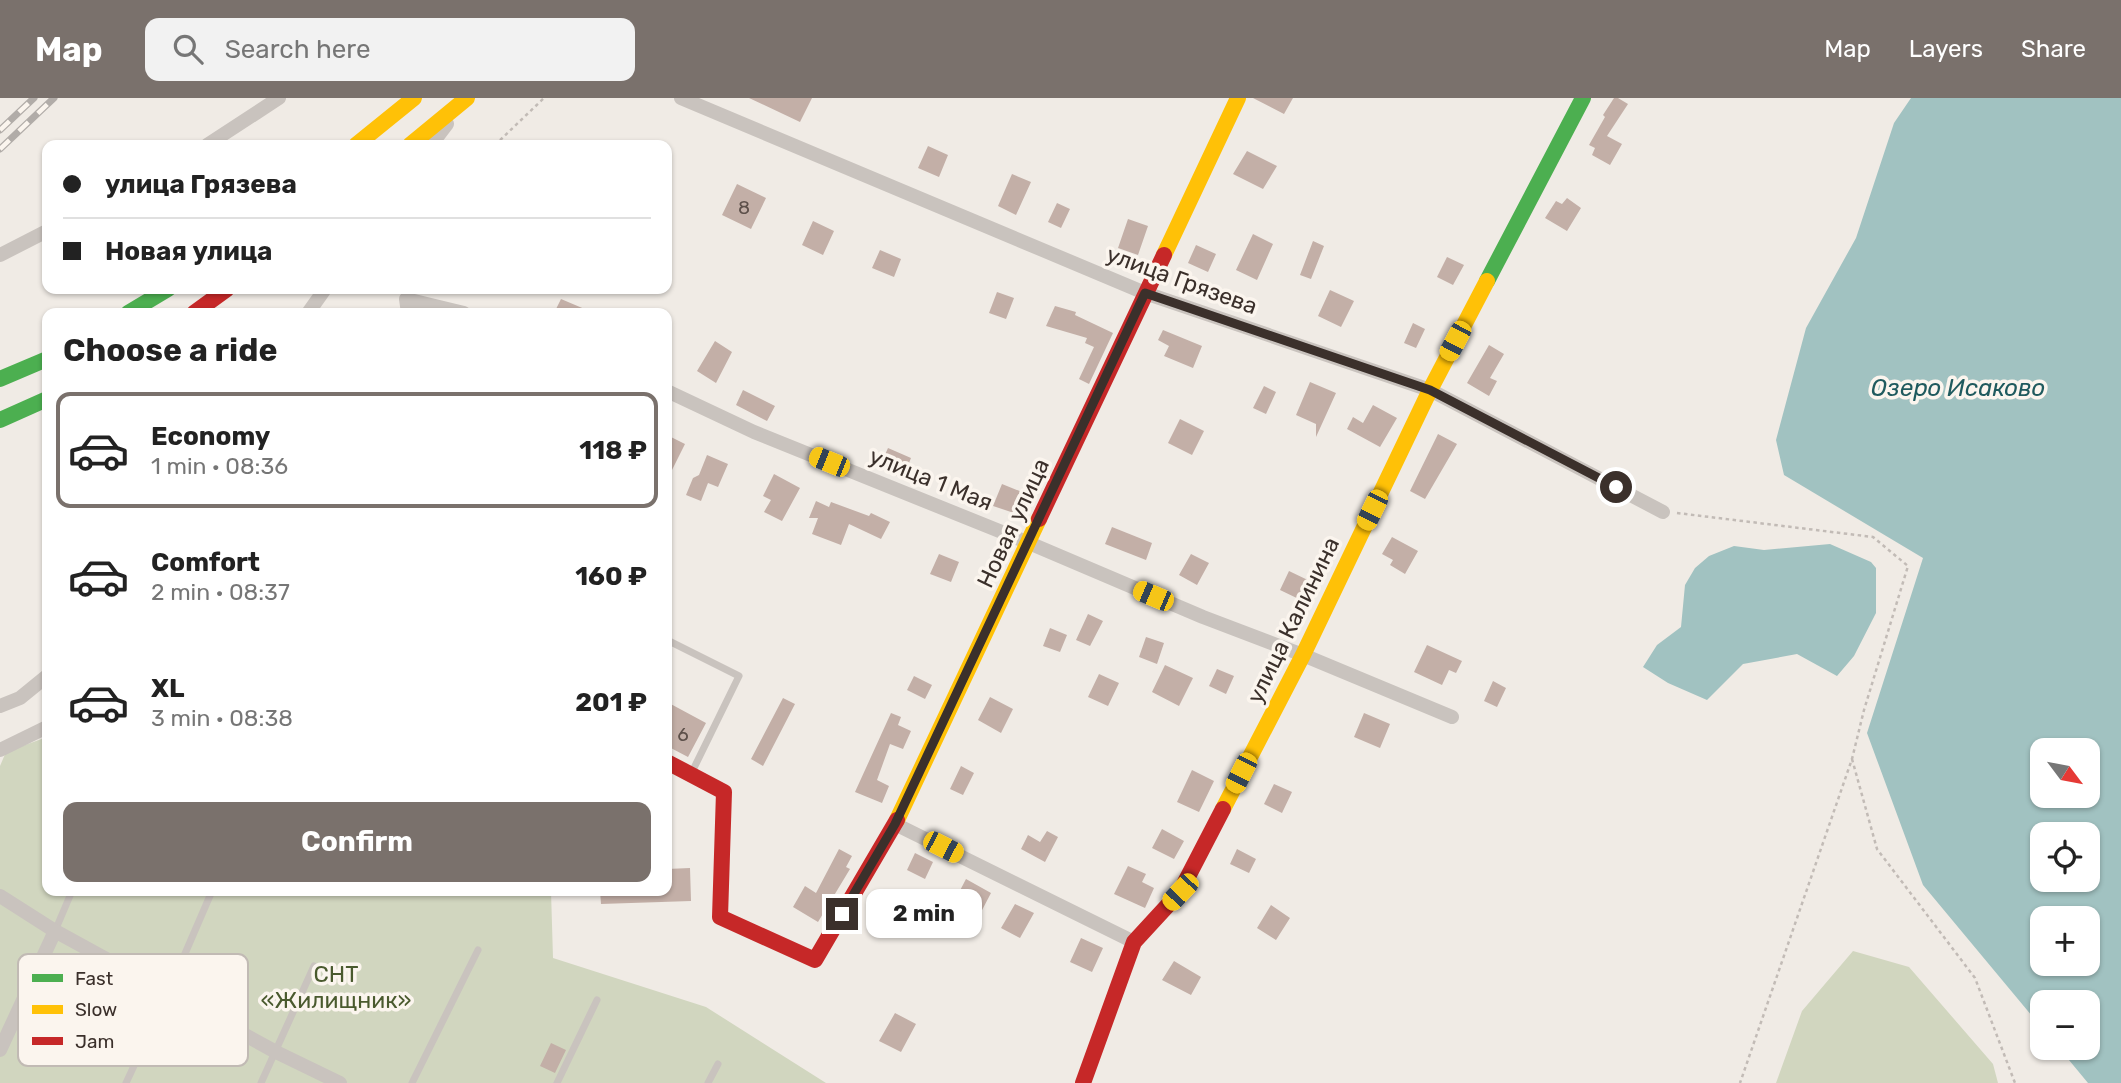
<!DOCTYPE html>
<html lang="en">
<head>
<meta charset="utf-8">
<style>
	:root { --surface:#fff; --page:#f2f2f2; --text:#222; --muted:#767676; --line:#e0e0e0; --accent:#7a716c }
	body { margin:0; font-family:Rubik,sans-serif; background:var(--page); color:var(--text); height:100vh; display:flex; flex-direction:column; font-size:26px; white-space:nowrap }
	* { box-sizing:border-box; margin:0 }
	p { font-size:23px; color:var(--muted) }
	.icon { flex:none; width:38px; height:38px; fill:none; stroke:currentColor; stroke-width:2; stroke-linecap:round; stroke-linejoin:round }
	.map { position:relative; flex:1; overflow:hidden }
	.side { position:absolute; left:42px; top:210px; width:630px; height:588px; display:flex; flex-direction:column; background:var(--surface); border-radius:14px; box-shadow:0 2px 5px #0004 }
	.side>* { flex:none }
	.top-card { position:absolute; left:42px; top:42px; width:630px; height:154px; border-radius:14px; box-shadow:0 2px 5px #0004; display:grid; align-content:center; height:154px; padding:0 21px; background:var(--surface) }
	.needle { width:46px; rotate:122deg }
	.buttons { position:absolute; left:2030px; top:640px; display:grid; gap:14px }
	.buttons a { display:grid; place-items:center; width:70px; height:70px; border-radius:14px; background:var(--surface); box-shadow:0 2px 5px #0004; font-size:35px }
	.end { position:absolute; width:32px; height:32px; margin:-16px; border:9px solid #3b302b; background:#fff; box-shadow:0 0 0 4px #fff }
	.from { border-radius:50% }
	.bubble { position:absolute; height:49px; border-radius:14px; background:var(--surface); box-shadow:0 2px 5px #0004; font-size:23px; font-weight:700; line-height:49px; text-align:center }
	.car { position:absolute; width:21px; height:42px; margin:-21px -10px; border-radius:9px; box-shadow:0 0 5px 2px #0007; background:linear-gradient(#f5c518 24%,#345 0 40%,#f5c518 0 76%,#345 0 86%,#f5c518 0) }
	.top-card b { display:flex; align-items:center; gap:24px; height:66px; font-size:26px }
	.top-card b+b { border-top:2px solid var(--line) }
	.top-card i { width:18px; height:18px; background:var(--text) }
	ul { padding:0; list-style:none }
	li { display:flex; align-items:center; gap:21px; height:116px; margin:0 14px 10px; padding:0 7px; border:4px solid transparent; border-radius:14px }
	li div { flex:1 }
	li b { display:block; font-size:26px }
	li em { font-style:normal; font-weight:700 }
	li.selected { border-color:var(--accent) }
	li>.icon { width:63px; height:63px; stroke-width:1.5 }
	h2 { padding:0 21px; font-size:32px; line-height:84px }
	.cta { display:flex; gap:14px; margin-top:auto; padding:14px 21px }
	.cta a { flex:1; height:80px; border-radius:14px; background:var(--accent); color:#fff; font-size:28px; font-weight:700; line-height:80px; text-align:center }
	header { display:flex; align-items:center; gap:42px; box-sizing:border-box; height:98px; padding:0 35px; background:var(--accent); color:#fff }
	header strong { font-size:33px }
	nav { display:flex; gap:38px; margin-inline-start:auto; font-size:24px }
	.search { width:490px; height:63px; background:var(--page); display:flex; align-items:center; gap:18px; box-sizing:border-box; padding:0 24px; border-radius:14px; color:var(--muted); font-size:26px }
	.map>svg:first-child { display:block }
</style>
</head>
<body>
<header>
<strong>Map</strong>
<div class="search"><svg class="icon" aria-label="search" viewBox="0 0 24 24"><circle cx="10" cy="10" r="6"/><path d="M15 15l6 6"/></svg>Search here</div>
<nav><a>Map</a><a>Layers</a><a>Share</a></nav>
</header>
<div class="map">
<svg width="2121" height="985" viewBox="0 0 2121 985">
	<rect width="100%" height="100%" fill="#f0ebe5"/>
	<path fill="#d1d6bf" d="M 47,639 L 47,793 L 551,793 L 553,860 L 706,909 L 826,985 L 0,985 L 0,668 L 6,654 Z
		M 1853,853 L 1909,869 L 1993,966 L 1998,985 L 1776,985 L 1802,913 Z"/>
	<path fill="#a1c2c1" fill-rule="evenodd" d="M 1911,0 L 2121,0 L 2121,985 L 2088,985 L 2059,950 L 2088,950 L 2088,905 L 2042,905 L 2042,930 L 1923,787 L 1867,635 L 1923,460 L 1784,377 L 1776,342 L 1806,230 L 1856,140 L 1894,25 ZM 2042,653 L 2088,653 L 2088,698 L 2042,698 ZM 2042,737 L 2088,737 L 2088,782 L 2042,782 ZM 2042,821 L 2088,821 L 2088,866 L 2042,866 Z
		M 1830,446 L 1871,464 L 1876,470 L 1876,515 L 1854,558 L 1837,578 L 1797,556 L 1743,566 L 1707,602 L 1668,585 L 1643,569 L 1657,547 L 1681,529 L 1685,487 L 1695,470 L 1709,458 L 1734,448 L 1764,452 Z"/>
	<path fill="#c3afa7" d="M 749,0 L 812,0 L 800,24 Z
		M 1253,0 L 1293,0 L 1284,16 Z
		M 1614,0 L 1618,0 L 1628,6 L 1607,38 L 1622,46 L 1610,67 L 1592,57 L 1595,50 L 1589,47 L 1605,19 L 1603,17 Z
		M 928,48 L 948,57 L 939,79 L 918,70 Z
		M 1247,53 L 1277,68 L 1263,91 L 1233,76 Z
		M 1012,76 L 1031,84 L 1016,117 L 998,108 Z
		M 737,86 L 766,100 L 751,131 L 722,117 Z
		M 1567,100 L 1581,110 L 1567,133 L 1545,120 L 1556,103 L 1562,106 Z
		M 1057,105 L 1070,111 L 1061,130 L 1048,124 Z
		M 1128,121 L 1148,128 L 1138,157 L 1118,150 Z
		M 813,123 L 834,133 L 823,157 L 802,147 Z
		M 1253,136 L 1273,146 L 1257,182 L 1236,172 Z
		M 1313,143 L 1324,148 L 1311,181 L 1300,177 Z
		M 1196,147 L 1216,156 L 1208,174 L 1188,165 Z
		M 880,152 L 901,161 L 894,179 L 872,170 Z
		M 1447,159 L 1464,167 L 1453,187 L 1437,179 Z
		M 1330,192 L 1354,203 L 1341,229 L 1318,218 Z
		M 997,194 L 1014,200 L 1006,221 L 989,215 Z
		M 561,201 L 594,215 L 554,215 Z
		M 1055,208 L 1076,214 L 1075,217 L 1113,235 L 1089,286 L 1079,281 L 1094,249 L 1085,245 L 1087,240 L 1046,228 Z
		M 1413,225 L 1425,231 L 1416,250 L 1404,245 Z
		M 1163,232 L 1202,248 L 1193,270 L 1164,258 L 1169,248 L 1158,242 Z
		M 715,243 L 732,254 L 716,285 L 697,273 Z
		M 1489,247 L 1504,256 L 1490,280 L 1497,283 L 1489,298 L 1467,285 Z
		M 1310,284 L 1336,295 L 1316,339 L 1316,326 L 1296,317 Z
		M 1264,288 L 1276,294 L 1266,316 L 1253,310 Z
		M 743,292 L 775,308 L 767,323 L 736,307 Z
		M 1373,307 L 1397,320 L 1380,349 L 1347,331 L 1353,319 L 1363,325 Z
		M 1180,321 L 1204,333 L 1192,357 L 1168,345 Z
		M 1438,336 L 1457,346 L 1425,401 L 1410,393 Z
		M 671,339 L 685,346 L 667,382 L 667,346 Z
		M 888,350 L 911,360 L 903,380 L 879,370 Z
		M 707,357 L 728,366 L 718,389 L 708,385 L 701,403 L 686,397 L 693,380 L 699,377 Z
		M 774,376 L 800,390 L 782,423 L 764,414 L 771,402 L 763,398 Z
		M 1002,386 L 1022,394 L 1014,415 L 993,408 Z
		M 816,403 L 829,409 L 831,404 L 869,418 L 871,415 L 890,424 L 881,441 L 849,426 L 841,447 L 812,436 L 818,420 L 809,420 Z
		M 1112,429 L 1152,445 L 1146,462 L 1105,446 Z
		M 1392,439 L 1418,453 L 1405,476 L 1390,467 L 1393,462 L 1382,456 Z
		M 939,456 L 959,464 L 951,484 L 930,476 Z
		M 1191,456 L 1209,465 L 1197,487 L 1179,477 Z
		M 1289,473 L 1314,485 L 1305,504 L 1280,492 Z
		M 1088,516 L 1103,523 L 1090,548 L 1076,542 Z
		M 1050,530 L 1067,537 L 1060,554 L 1043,548 Z
		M 1146,539 L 1164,545 L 1157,566 L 1139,559 Z
		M 1427,547 L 1462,563 L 1456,575 L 1449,572 L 1442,587 L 1414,574 Z
		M 1165,567 L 1193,580 L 1179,608 L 1152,594 Z
		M 1217,571 L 1234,578 L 1226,596 L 1209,588 Z
		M 1099,576 L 1119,585 L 1108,608 L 1088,599 Z
		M 914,578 L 932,587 L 925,601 L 907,592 Z
		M 1493,583 L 1506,590 L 1497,609 L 1484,603 Z
		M 990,599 L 1013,611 L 1001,635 L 978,622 Z
		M 783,600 L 795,606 L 763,668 L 751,661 Z
		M 667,604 L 706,625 L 688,659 L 667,648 Z
		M 891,615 L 901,619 L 898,627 L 911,633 L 903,651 L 890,646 L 877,682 L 889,688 L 882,705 L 855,694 Z
		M 1364,615 L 1390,626 L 1380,650 L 1354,639 Z
		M 961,668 L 974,675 L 963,697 L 950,691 Z
		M 1192,672 L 1214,683 L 1199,714 L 1177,704 Z
		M 1274,686 L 1292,694 L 1282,715 L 1264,706 Z
		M 1162,731 L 1184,743 L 1174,761 L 1152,750 Z
		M 1047,733 L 1058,739 L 1045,764 L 1021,751 L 1028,737 L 1040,744 Z
		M 839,751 L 852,758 L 846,769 L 850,771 L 818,824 L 793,809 L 805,788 L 816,795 Z
		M 1237,751 L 1256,761 L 1249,775 L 1230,766 Z
		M 915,755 L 933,764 L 925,781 L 907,772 Z
		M 1128,768 L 1146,776 L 1142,784 L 1154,790 L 1145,810 L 1114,796 Z
		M 690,770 L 691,803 L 601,806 L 600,793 L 667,793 L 667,771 Z
		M 966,781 L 991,795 L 980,816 L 955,802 Z
		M 1015,806 L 1034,815 L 1020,840 L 1001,830 Z
		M 1271,807 L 1290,820 L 1276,842 L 1257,830 Z
		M 1081,840 L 1103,850 L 1092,874 L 1070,864 Z
		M 1174,863 L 1201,879 L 1191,897 L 1162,882 Z
		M 895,915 L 916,926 L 901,954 L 879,943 Z
		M 551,945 L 566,952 L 555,975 L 540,968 Z"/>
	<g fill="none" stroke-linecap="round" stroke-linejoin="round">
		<path stroke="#c2bbb6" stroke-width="2.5" stroke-dasharray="3.5 3.5" stroke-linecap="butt" d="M 495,47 L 544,0
			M 1677,415 L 1873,439 L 1908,468 L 1864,612 L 1852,661 L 1740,985
			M 1852,661 L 1877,751 L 1975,880 L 2015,985"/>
		<path stroke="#c9c3be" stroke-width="7" d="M 667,542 L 739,578 L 691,676
			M 55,833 L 72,793
			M 126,985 L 168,895 L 212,793
			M 261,985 L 314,868
			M 412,985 L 478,852
			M 557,985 L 597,902
			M 708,985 L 718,966"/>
		<path stroke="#c9c3be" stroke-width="14" d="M 681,0 L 1145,195 L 1430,292 L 1663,414
			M 207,47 L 279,0
			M 431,47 L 447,26
			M 0,157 L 47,133
			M 308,215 L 325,191
			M 408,215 L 406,201 L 464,215
			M 667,293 L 754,334 L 1029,445 L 1203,519 L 1303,557 L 1452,619
			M 0,608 L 20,600 L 47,578
			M 0,652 L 47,629
			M 895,726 L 1134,844
			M 0,798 L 55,833 L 276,954 L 340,985
			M 0,952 L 55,833"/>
		<path stroke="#4caf50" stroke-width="16" d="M 1487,183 L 1583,0
			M 128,215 L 168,191
			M 0,281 L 47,261
			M 0,322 L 47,301"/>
		<path stroke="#ffc107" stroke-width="16" d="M 356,47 L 414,0
			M 410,47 L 467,0
			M 1164,157 L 1238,0
			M 1223,711 L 1303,557 L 1430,292 L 1487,183
			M 897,722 L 1039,421"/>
		<path stroke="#c62828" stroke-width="16" d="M 194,215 L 227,191
			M 1039,421 L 1164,157
			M 667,664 L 724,694 L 720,819 L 815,862 L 897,722
			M 1083,985 L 1134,844 L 1180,794 L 1223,711"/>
		<g stroke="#b1aca8" stroke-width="7">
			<path id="rail" d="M 0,32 L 34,0
				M 0,51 L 54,0"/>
		</g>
		<use href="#rail" stroke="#fbf5ee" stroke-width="4.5" stroke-dasharray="13" stroke-linecap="butt"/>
	</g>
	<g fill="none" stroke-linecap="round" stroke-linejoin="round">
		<path stroke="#3b302b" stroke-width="9" d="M 842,816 L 895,726 L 1145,195 L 1430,292 L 1616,389"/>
	</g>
	<g text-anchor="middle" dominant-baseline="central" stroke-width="7" stroke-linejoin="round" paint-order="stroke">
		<g font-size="19" fill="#5d504a">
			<text x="744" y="109">8</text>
			<text x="683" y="636">6</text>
		</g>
		<g font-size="23" fill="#3b302b" stroke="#fbf5ee">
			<text transform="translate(1182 182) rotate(20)">улица Грязева</text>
			<text transform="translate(931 381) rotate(22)">улица 1 Мая</text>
			<text transform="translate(1013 425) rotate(-65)">Новая улица</text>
			<text transform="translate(1293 522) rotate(-64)">улица Калинина</text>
		</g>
		<g font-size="23" fill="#4a5a2e" stroke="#fbf5ee">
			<text x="336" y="876">СНТ<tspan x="336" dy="26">«Жилищник»</tspan></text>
		</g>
		<g font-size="24" font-style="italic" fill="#1f5a5e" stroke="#fbf5ee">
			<text x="1958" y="290">Озеро Исаково</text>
		</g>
	</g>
	<rect x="18" y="856" width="230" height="112" rx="10" fill="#fbf5ee" stroke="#c1bab4" stroke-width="2"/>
	<rect x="32" y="876" width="31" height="8" fill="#4caf50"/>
	<rect x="32" y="907" width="31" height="9" fill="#ffc107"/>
	<rect x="32" y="939" width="31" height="8" fill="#c62828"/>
	<g font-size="19" fill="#3b302b">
		<text x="75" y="887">Fast</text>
		<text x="75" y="918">Slow</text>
		<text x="75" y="950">Jam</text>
	</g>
</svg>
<div class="buttons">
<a><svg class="needle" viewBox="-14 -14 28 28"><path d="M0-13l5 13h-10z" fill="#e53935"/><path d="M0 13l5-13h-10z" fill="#767676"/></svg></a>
<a><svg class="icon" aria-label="locate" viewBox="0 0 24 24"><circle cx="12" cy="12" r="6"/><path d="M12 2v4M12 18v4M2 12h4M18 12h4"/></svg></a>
<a>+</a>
<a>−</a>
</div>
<i class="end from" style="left:1616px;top:389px"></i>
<i class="end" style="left:842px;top:816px"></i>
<div class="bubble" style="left:866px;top:791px;width:116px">2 min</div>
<i class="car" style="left:1455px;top:243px;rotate:208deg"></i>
<i class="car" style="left:829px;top:364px;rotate:292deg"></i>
<i class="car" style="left:1372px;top:412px;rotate:206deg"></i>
<i class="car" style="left:1153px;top:498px;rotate:293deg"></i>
<i class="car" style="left:1241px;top:675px;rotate:207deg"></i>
<i class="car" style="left:943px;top:749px;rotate:117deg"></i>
<i class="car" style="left:1180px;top:794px;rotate:223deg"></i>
<div class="top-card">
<b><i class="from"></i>улица Грязева</b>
<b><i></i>Новая улица</b>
</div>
<section class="side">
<h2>Choose a ride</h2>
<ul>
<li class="selected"><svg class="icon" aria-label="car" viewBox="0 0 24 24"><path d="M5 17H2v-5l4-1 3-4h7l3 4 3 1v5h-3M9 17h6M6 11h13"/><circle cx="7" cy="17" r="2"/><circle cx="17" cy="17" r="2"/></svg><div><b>Economy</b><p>1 min · 08:36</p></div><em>118 ₽</em></li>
<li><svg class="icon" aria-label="car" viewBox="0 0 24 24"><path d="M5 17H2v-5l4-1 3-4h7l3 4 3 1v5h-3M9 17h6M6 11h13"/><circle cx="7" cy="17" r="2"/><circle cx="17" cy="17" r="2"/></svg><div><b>Comfort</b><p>2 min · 08:37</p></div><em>160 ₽</em></li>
<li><svg class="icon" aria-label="car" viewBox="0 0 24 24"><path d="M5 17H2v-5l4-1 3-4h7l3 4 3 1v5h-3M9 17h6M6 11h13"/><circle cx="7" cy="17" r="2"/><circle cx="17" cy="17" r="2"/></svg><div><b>XL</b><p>3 min · 08:38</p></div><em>201 ₽</em></li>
</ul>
<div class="cta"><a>Confirm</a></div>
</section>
</div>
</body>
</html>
